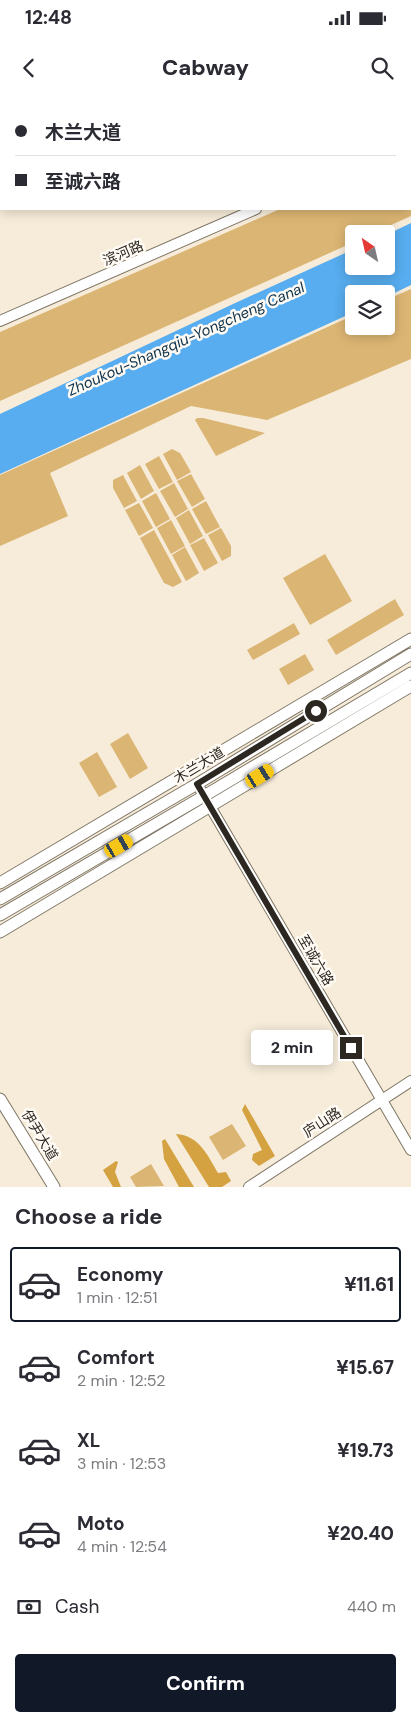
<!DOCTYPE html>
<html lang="en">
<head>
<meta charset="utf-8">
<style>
	:root { --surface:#fff; --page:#f7f7f7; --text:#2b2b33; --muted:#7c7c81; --line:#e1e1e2; --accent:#111827 }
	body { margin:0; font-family:"DM Sans","Noto Sans SC",sans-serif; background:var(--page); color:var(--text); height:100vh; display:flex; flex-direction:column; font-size:19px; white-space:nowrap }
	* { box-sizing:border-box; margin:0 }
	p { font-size:16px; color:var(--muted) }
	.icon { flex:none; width:28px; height:28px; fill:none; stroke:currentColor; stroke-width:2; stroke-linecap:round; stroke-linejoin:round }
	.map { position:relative; height:1087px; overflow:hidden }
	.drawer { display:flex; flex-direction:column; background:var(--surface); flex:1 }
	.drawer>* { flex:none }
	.banner { position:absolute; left:0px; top:0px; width:411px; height:110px; box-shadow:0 2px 12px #0003; display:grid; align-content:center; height:110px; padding:0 15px; background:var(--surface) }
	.needle { width:32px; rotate:326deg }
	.tools { position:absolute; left:345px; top:125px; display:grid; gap:10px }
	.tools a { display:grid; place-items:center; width:50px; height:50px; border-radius:5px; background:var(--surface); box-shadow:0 2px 12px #0003; font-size:25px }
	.end { position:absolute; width:22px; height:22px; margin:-11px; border:6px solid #2c2821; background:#fff; box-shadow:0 0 0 2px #fff }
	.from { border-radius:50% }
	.bubble { position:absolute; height:35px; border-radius:5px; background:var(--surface); box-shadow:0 2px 12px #0003; font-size:16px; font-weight:800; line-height:35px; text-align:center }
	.car { position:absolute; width:15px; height:30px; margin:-15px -8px; border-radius:6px; box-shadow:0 0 4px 1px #0007; background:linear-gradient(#f5c518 24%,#345 0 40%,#f5c518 0 76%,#345 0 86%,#f5c518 0) }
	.banner b { display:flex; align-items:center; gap:18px; height:48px; font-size:19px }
	.banner b+b { border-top:1px solid var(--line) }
	.banner i { width:12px; height:12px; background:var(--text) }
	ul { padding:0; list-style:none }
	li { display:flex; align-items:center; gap:15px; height:75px; margin:0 10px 8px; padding:0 5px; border:2px solid transparent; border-radius:5px }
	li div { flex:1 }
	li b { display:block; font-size:19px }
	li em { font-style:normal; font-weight:800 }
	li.current { border-color:var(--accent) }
	li>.icon { width:45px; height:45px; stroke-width:1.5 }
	h2 { padding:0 15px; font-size:22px; line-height:60px }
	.pay { display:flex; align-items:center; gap:12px; height:55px; padding:0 15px; font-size:19px }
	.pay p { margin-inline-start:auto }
	.primary-button { display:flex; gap:10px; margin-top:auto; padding:10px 15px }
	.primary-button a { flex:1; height:58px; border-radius:5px; background:var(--accent); color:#fff; font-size:20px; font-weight:800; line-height:58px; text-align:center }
	.status { display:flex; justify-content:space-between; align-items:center; height:35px; padding:0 25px; background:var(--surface); direction:ltr }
	.status svg { height:14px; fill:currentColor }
	header { display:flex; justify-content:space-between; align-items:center; height:65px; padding:0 15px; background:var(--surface); font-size:22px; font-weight:800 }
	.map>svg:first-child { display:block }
</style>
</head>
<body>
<div class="status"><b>12:48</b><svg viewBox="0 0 49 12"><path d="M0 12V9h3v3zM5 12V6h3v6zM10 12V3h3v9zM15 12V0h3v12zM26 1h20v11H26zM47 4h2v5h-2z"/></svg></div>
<header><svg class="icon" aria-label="back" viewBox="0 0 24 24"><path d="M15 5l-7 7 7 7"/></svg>Cabway<svg class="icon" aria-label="search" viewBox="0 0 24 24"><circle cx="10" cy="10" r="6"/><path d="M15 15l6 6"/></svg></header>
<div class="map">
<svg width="411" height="1087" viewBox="0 0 411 1087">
	<rect width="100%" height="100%" fill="#f7ecda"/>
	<path fill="#dbb573" d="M 411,51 L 411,116 L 371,134 L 354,134 L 354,142 L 0,301 L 0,232 L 280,109 L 410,109 Z
		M 411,189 L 411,259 L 267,320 L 191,306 L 50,373 L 68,416 L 0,446 L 0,375 L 354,215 L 354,226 L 386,226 L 386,200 Z
		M 197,318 L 203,318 L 265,333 L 216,356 L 195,320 Z
		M 172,349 L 180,353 L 191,372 L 177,380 L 163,354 Z
		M 159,356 L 173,382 L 159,389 L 145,364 Z
		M 140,365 L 154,391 L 141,399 L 127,373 Z
		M 191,374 L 205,399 L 192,407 L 177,381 Z
		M 123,375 L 137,401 L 124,408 L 113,388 L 113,380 Z
		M 174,383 L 188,409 L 175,417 L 160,391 Z
		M 156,393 L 170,419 L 156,427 L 142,401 Z
		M 206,401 L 220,427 L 206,434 L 192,409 Z
		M 139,403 L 153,428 L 139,436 L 125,410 Z
		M 189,410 L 203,436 L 190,444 L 176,418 Z
		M 171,420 L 185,446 L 171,454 L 157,428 Z
		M 221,428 L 231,446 L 231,456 L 222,461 L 208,435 Z
		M 154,430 L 182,482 L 173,487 L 164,483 L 140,438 Z
		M 204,438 L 218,463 L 204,471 L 190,445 Z
		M 185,447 L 199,473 L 186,481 L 172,455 Z
		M 325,454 L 352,501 L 310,525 L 283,478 Z
		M 395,499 L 404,515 L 336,555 L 327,540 Z
		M 294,523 L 300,534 L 253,560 L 247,550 Z
		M 305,554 L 314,570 L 288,585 L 279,569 Z
		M 128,633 L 148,668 L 130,679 L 110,644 Z
		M 97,652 L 117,687 L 99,697 L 79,663 Z
		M 232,1024 L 246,1046 L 223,1060 L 209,1037 Z
		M 151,1064 L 164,1086 L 136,1087 L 130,1077 Z"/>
	<path fill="#d5a241" d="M 245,1004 L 275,1056 L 259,1066 L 252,1060 L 253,1054 L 262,1050 L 242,1010 Z
		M 176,1034 C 199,1035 208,1056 218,1073 L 226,1072 L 231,1081 L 222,1087 L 209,1087 Z
		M 165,1039 L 194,1087 L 179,1087 L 164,1059 L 162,1041 Z
		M 116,1061 L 118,1062 L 115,1072 L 121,1087 L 113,1087 L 103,1070 Z"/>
	<path fill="#57adef" d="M 411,123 L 411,185 L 386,197 L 386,194 L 354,194 L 354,212 L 0,374 L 0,314 L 233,204 L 354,149 L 354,166 L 386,166 L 386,135 Z"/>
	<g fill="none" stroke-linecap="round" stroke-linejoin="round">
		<g stroke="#7f7665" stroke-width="12">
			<path id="secondary" d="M 410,40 L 411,40
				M 0,221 L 256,109
				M 197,684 L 411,1050
				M 249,1087 L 411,981"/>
		</g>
		<g stroke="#7f7665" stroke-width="13">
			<path id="primary" d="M 0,783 L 411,539
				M 0,799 L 197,684 L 411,554
				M 0,815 L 204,696 L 411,573
				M 0,832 L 411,586
				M 0,999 L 54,1087"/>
		</g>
		<use href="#secondary" stroke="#fff" stroke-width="10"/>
		<use href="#primary" stroke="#fff" stroke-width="11"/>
	</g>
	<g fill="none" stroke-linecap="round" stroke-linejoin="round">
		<path stroke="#2c2821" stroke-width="6" d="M 316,611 L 197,684 L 351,948"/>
	</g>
	<g text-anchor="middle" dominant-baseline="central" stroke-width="5" stroke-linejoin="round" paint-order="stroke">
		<g font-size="14" fill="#2c2821" stroke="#fffaf3">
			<text transform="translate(123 153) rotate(-23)">滨河路</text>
			<text transform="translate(199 665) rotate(-31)">木兰大道</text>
			<text transform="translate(316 860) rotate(60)">至诚六路</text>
			<text transform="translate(322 1022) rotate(-33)">庐山路</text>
			<text transform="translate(40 1035) rotate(59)">伊尹大道</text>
		</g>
		<g font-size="15" font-style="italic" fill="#0d324c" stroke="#fffaf3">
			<text transform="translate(186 239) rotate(-24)">Zhoukou-Shangqiu-Yongcheng Canal</text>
		</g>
	</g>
</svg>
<div class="tools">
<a><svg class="needle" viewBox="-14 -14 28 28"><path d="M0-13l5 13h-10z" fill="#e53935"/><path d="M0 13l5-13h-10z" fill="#7c7c81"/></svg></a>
<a><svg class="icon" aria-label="layers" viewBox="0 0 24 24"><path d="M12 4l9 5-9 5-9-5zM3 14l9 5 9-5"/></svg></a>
</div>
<i class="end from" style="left:316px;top:611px"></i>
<i class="end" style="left:351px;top:948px"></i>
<div class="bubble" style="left:251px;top:930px;width:82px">2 min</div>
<i class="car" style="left:260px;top:676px;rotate:59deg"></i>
<i class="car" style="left:119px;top:746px;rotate:60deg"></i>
<div class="banner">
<b><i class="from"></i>木兰大道</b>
<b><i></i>至诚六路</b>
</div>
</div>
<section class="drawer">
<h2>Choose a ride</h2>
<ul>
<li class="current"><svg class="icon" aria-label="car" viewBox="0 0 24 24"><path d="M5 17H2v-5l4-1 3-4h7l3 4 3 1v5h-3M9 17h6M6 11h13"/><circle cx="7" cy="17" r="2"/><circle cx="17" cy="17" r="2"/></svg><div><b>Economy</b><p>1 min · 12:51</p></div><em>¥11.61</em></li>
<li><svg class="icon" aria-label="car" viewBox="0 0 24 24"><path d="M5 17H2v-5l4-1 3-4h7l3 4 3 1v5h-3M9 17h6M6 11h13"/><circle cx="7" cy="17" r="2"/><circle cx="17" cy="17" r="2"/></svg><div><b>Comfort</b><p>2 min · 12:52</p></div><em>¥15.67</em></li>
<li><svg class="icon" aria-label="car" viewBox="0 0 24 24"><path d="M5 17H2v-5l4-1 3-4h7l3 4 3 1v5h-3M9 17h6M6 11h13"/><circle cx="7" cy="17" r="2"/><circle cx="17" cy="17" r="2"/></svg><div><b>XL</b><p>3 min · 12:53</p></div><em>¥19.73</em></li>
<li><svg class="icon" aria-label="car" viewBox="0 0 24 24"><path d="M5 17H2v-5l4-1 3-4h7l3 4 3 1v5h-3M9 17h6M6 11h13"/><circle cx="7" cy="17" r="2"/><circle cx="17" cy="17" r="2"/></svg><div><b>Moto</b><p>4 min · 12:54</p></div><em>¥20.40</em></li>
</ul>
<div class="pay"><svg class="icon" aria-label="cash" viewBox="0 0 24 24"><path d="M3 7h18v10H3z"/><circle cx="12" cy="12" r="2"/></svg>Cash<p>440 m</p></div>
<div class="primary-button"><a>Confirm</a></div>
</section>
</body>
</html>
